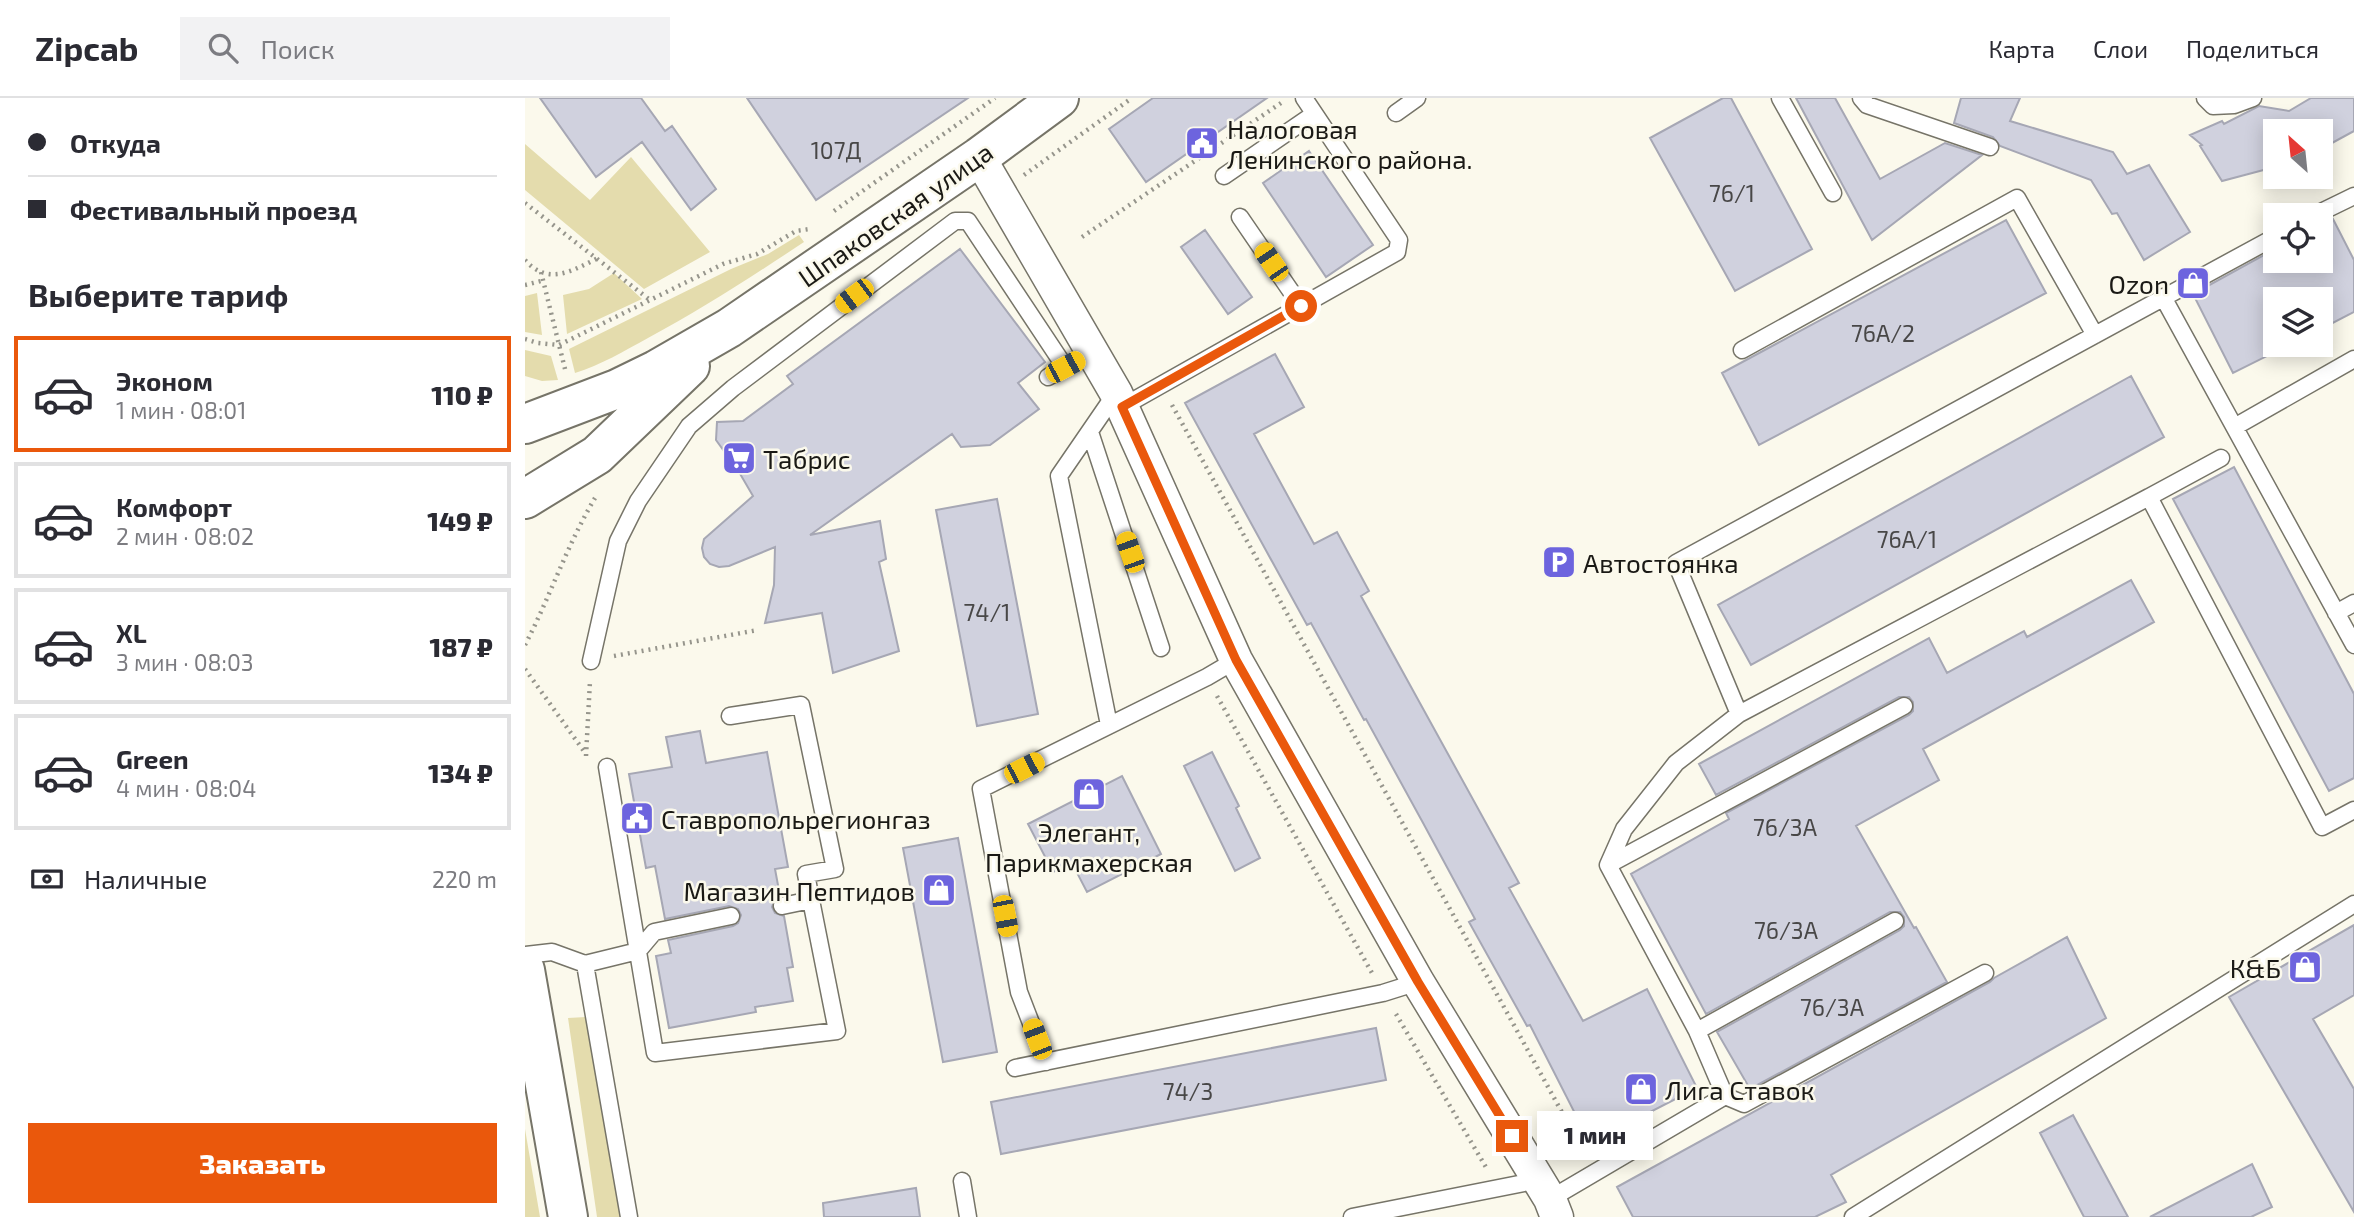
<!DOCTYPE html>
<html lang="ru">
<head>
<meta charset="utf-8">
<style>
	:root { --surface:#fff; --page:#f2f2f3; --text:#2b2b33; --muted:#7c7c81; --line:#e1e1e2; --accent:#ea580c }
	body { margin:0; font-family:"Exo 2",sans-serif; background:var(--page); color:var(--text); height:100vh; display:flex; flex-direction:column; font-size:26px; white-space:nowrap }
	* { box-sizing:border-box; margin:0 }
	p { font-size:23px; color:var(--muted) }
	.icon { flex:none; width:38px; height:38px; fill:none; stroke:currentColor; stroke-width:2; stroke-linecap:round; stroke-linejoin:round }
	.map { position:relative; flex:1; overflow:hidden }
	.details { display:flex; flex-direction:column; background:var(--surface); width:525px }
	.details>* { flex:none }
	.hud { display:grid; align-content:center; height:154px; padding:0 28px; background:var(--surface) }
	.needle { width:46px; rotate:333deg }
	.fabs { position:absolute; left:1738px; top:21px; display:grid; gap:14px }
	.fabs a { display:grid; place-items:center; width:70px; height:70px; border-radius:0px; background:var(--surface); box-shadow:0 4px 18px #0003; font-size:35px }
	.end { position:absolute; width:32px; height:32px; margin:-16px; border:9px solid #ea580c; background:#fff; box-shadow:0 0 0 4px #fff }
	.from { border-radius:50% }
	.bubble { position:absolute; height:49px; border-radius:0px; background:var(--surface); box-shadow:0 4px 18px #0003; font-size:23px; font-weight:800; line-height:49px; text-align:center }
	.car { position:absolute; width:21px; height:42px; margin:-21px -10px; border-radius:9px; box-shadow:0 0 5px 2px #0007; background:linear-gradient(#f5c518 24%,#345 0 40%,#f5c518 0 76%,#345 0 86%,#f5c518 0) }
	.hud b { display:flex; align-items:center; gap:24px; height:66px; font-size:26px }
	.hud b+b { border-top:2px solid var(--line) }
	.hud i { width:18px; height:18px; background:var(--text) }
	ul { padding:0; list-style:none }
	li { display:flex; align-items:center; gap:21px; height:116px; margin:0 14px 10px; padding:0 14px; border:4px solid var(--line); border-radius:0px }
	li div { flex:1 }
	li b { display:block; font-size:26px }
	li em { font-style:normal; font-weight:800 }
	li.on { border-color:var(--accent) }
	li>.icon { width:63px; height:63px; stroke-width:1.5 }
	h2 { padding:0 28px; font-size:32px; line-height:84px }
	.pay { display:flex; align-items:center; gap:18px; height:77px; padding:0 28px; font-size:26px }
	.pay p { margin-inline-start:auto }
	.primary-button { display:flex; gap:14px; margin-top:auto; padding:14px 28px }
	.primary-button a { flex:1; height:80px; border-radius:0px; background:var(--accent); color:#fff; font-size:28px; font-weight:800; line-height:80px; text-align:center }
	header { display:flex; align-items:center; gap:42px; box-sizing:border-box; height:98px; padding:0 35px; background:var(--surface); border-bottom:2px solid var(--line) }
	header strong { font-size:33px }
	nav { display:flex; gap:38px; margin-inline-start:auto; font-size:24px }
	.search { width:490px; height:63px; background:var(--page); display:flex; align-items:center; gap:18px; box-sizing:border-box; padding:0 24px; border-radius:0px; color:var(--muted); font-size:26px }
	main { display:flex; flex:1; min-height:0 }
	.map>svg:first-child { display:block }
</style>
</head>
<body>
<header>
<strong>Zipcab</strong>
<div class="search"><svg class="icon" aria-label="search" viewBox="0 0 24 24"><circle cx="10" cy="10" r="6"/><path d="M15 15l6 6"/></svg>Поиск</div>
<nav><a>Карта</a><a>Слои</a><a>Поделиться</a></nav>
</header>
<main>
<section class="details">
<div class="hud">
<b><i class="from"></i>Откуда</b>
<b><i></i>Фестивальный проезд</b>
</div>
<h2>Выберите тариф</h2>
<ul>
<li class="on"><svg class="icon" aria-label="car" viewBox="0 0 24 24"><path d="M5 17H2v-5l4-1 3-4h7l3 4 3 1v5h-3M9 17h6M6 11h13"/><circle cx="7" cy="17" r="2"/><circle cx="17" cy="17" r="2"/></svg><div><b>Эконом</b><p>1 мин · 08:01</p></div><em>110 ₽</em></li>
<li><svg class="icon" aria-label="car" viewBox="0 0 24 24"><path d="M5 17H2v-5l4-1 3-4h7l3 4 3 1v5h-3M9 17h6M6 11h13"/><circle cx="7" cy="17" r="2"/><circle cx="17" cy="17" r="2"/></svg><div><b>Комфорт</b><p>2 мин · 08:02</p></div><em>149 ₽</em></li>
<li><svg class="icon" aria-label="car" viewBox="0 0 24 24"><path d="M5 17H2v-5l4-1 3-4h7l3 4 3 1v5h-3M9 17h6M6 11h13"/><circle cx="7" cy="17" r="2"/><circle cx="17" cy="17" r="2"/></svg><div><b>XL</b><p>3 мин · 08:03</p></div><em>187 ₽</em></li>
<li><svg class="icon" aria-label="car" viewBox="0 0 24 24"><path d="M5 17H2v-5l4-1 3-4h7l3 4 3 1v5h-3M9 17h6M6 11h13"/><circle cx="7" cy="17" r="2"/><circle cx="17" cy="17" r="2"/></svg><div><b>Green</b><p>4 мин · 08:04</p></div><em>134 ₽</em></li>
</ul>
<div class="pay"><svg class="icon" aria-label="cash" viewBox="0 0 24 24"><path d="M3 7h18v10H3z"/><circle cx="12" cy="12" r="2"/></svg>Наличные<p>220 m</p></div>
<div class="primary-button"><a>Заказать</a></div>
</section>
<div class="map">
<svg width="1829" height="1119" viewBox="0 0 1829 1119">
	<rect width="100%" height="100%" fill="#fbf9ec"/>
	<path fill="#e4dcad" d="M 0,46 L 65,102 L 106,59 L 185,154 L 119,191 L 0,92 Z
		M 274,137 L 279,144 C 228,178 177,211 123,240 C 99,253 76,267 50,275 L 44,251 L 206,171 L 243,156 Z
		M 89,175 L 117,201 L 42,236 L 38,197 L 64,191 Z
		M 12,195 L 17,237 L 0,234 L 0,198 Z
		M 0,252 L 26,258 L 33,282 L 17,283 L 0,278 Z
		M 61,919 L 96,1119 L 72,1119 L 43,920 Z
		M 0,1031 L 15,1119 L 0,1119 Z"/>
	<path fill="#d0d1de" stroke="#a6a7b4" stroke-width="2" d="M 15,0 L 116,0 L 140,33 L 147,28 L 191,91 L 166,112 L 117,44 L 71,79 Z
		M 222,0 L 443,0 L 291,102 Z
		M 628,0 L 742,0 L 621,84 L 584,31 Z
		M 1198,0 L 1206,0 L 1287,151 L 1210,193 L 1125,40 Z
		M 1271,0 L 1310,0 L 1355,81 L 1420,45 L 1457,57 L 1347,142 Z
		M 1436,0 L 1495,0 L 1485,23 L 1588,54 L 1602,76 L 1624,67 L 1665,134 L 1619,162 L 1592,115 L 1587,116 L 1566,82 L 1475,48 L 1468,39 L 1429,25 Z
		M 1786,0 L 1829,0 L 1829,33 L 1796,51 L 1796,33 L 1750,33 L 1750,69 L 1697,83 L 1675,48 L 1677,47 L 1665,37 L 1697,23 L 1699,26 L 1734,8 L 1764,13 Z
		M 784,53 L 848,147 L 801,179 L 738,85 Z
		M 1808,121 L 1829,162 L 1829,214 L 1796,231 L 1796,201 L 1750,201 L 1750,247 L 1764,247 L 1708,275 L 1668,196 L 1750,151 L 1750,163 L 1796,163 L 1796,128 Z
		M 1481,122 L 1521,195 L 1234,347 L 1197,275 Z
		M 680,132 L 727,199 L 703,216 L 656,149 Z
		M 435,151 L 520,264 L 493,285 L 514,311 L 465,347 L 436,349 L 427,336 L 285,437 L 355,423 L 361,461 L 354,464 L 374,553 L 308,575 L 297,515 L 240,525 L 249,487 L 250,449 L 204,468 L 194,469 L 185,466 L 179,459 L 177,450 L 179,441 L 228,398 L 214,374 L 191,342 L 192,324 L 218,323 L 268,286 L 262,278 Z
		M 750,256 L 779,309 L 729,336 L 789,446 L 812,434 L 844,493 L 836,498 L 994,785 L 984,790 L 1058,923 L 1122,891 L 1172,990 L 1065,1045 L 1005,927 L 1002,928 L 944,824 L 950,821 L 897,723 L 841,621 L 839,622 L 786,525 L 782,527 L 660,305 Z
		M 1606,278 L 1639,339 L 1226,567 L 1193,507 Z
		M 1709,369 L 1829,596 L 1829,680 L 1804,693 L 1648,401 Z
		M 472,401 L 513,616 L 452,628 L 411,412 Z
		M 1606,482 L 1629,524 L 1398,651 L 1414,682 L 1331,728 L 1389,830 L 1391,829 L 1422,884 L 1225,991 L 1192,934 L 1375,832 L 1379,828 L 1379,819 L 1375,814 L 1365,814 L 1181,916 L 1106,776 L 1204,721 L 1201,715 L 1384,617 L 1388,613 L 1388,604 L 1384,599 L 1374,599 L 1191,697 L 1174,666 L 1404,540 L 1422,575 L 1499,533 L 1502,539 Z
		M 175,633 L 181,665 L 242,654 L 263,769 L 250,771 L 255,798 L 250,801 L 247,809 L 250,815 L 259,818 L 268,869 L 262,870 L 268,903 L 230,909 L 231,914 L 144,930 L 131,858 L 146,855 L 143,842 L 208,828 L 213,825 L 216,817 L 213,811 L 204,808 L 140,821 L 130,768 L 121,770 L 104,676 L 147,669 L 141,639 Z
		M 687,654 L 714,708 L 711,710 L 735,760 L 710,773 L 659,668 Z
		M 597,678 L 636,756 L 562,794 L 547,765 L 528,774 L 503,726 Z
		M 433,740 L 472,954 L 418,964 L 378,750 Z
		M 1829,827 L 1829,897 L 1788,921 L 1829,991 L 1829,1114 L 1704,899 Z
		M 1542,839 L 1581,920 L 1306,1077 L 1321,1104 L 1290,1119 L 1108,1119 L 1092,1089 L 1465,884 L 1469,880 Z
		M 851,930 L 861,982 L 476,1056 L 466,1004 Z
		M 1548,1017 L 1603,1119 L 1559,1119 L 1515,1035 Z
		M 1727,1066 L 1747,1109 L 1726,1119 L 1625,1119 Z
		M 391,1090 L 395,1119 L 299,1119 L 298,1105 Z"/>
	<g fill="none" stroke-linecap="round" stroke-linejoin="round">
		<g stroke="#767468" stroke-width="19">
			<path id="lane" d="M 1255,0 L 1308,95
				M 1336,0 L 1342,7 L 1465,49
				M 1680,0 L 1688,8 L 1709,7 L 1728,0
				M 871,15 L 892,0
				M 699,78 L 789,16
				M 1790,117 L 1829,98
				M 715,119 L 776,208
				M 1638,199 L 1829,547
				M 1217,252 L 1492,100 L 1570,237
				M 523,279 L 568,254
				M 597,309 L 872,154 L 874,142 L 779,0
				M 1713,327 L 1829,261
				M 565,334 L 636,550
				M 1624,399 L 1696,360
				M 1811,515 L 1829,505
				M 66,563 L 93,443 L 113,403 L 164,328 L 208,290 L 430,123 L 443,123 L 540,269
				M 1214,616 L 1151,465 L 1750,139
				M 205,618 L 276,607 L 310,771 L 281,776 L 286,802
				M 584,627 L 534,378 L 591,295
				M 82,669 L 130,955 L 312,933 L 286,802 L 257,808
				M 1083,767 L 1379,608
				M 0,857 L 27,854 L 60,866 L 104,1119
				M 60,866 L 113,853 L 129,834 L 206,818
				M 1172,933 L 1370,823
				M 521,964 L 494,894 L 456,691 L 682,579 L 711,562
				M 490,970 L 858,895 L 893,884
				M 1200,998 L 1172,933 L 1083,767 L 1099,731 L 1151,665 L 1214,616 L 1624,399 L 1797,729 L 1829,712
				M 437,1083 L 443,1119
				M 1025,1101 L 1200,998 L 1219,1006 L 1460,875
				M 827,1119 L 1014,1082
				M 1328,1119 L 1829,806"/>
		</g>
		<g stroke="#767468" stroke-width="35">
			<path id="street" d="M 454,59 L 591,295 L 711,562 L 893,884 L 1025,1101 L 1032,1119"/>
		</g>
		<g stroke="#767468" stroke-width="42">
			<path id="secondary" d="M 0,326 L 92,291 L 131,272 L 204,230 L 454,59 L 534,0
				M 0,401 L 72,357 L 165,268"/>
		</g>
		<g stroke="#767468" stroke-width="42">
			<path id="primary" d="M 0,872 L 43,1119"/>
		</g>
		<path stroke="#96958c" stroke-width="4.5" stroke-dasharray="2 5" stroke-linecap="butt" d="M 499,77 L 607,0
			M 0,105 L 125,202
			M 309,113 L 470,0
			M 557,139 L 756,5
			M 0,162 C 23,188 47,173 73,160
			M 16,174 L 41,275
			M 0,187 L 20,182
			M 0,241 L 13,245 L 34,247 L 198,166 L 232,156 L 271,133 L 285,131
			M 647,307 L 1060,1056
			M 0,547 C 25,499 42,447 70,400
			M 89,558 L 233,532
			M 0,571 L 61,656
			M 692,598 L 847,875
			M 61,658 L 65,583
			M 871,916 L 962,1071"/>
		<use href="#lane" stroke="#fff" stroke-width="16"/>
		<use href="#street" stroke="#fff" stroke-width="32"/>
		<use href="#secondary" stroke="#fff" stroke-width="38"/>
		<use href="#primary" stroke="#fff" stroke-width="38"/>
	</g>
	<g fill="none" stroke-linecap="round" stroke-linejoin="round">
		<path stroke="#ea580c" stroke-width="9" d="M 776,208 L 597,309 L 711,562 L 893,884 L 987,1038"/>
	</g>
	<defs>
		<g id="civic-square" transform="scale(1.75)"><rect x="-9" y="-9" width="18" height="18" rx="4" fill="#6d64de" stroke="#fbf9ec"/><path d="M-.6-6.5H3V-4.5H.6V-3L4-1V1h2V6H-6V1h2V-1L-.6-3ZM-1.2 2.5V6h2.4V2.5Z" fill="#fff"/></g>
		<g id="shop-square" transform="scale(1.75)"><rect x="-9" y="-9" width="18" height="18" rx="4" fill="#6d64de" stroke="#fbf9ec"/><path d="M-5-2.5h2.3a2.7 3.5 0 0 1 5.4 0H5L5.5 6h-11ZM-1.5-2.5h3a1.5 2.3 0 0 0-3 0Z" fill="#fff"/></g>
		<g id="supermarket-square" transform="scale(1.75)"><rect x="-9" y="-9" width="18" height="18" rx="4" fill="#6d64de" stroke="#fbf9ec"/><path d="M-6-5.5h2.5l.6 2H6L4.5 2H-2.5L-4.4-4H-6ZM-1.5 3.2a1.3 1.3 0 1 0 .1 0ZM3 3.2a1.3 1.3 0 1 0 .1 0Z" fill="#fff"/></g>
		<g id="parking-square" transform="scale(1.75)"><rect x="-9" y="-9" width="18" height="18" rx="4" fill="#6d64de" stroke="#fbf9ec"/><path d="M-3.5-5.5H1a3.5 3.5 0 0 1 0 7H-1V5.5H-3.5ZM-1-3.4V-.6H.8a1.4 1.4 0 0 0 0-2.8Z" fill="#fff"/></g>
	</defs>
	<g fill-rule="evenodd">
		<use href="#civic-square" x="677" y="45"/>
		<use href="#shop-square" x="1668" y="185"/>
		<use href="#supermarket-square" x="214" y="360"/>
		<use href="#parking-square" x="1034" y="464"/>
		<use href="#shop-square" x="564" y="696"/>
		<use href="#civic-square" x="112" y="720"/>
		<use href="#shop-square" x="414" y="792"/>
		<use href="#shop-square" x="1780" y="869"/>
		<use href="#shop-square" x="1116" y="991"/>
	</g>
	<g text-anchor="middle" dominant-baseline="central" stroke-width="5" stroke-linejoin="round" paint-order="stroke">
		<g font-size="23" fill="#484747">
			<text x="311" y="52">107Д</text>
			<text x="1207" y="95">76/1</text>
			<text x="1358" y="235">76А/2</text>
			<text x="1382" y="441">76А/1</text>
			<text x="462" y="514">74/1</text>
			<text x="1260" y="729">76/3А</text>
			<text x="1261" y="832">76/3А</text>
			<text x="1307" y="909">76/3А</text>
			<text x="663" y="993">74/3</text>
		</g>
		<g font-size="26" fill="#1a1915" stroke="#fbf9ec" text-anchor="start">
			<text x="702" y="30">Налоговая<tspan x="702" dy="30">Ленинского района.</tspan></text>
			<text x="1644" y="185" text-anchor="end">Ozon</text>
			<text x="238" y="360">Табрис</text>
			<text x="1058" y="464">Автостоянка</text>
			<text x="136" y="720">Ставропольрегионгаз</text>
			<text x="564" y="733" text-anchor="middle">Элегант,<tspan x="564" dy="30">Парикмахерская</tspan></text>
			<text x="390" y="792" text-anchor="end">Магазин Пептидов</text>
			<text x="1756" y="869" text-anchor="end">К&amp;Б</text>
			<text x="1140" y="991">Лига Ставок</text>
		</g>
		<g font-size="26" fill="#1a1915" stroke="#fbf9ec">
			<text transform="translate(370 116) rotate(-35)">Шпаковская улица</text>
		</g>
	</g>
</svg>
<div class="fabs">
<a><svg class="needle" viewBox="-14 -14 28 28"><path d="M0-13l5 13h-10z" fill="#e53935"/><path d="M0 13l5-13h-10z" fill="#7c7c81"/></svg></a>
<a><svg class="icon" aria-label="locate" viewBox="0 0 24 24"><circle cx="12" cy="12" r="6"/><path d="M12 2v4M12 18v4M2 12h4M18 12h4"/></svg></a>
<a><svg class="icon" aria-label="layers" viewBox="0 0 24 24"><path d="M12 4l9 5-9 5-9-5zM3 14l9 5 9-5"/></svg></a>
</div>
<i class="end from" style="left:776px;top:208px"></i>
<i class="end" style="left:987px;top:1038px"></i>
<div class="bubble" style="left:1012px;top:1013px;width:116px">1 мин</div>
<i class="car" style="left:746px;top:164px;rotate:326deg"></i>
<i class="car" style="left:329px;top:198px;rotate:233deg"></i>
<i class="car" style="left:540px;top:269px;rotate:62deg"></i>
<i class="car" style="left:605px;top:454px;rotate:341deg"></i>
<i class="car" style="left:499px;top:670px;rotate:63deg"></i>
<i class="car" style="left:480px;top:818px;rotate:169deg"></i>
<i class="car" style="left:512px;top:941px;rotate:339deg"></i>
</div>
</main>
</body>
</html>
